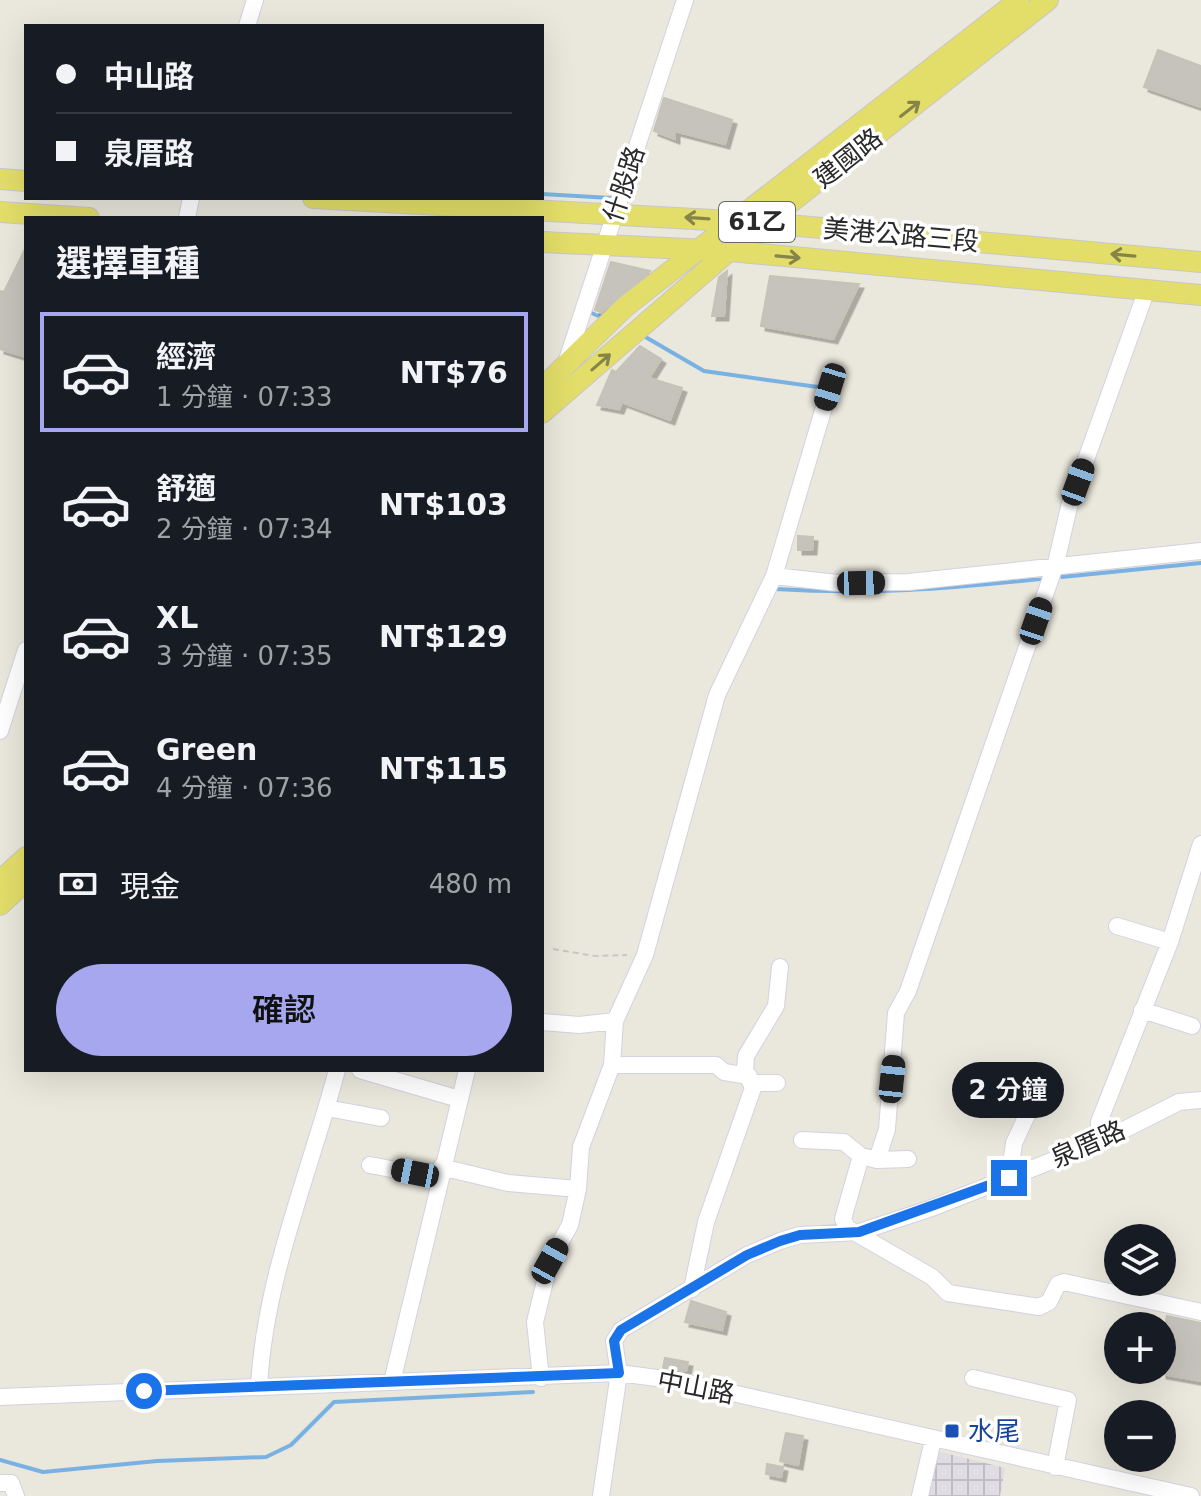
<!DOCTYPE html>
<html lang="zh-TW">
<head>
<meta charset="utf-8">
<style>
	:root { --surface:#171b24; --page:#20242c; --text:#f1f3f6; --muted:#9ea1a6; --line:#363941; --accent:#a7a7f0 }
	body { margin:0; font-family:"DejaVu Sans","Noto Sans TC",sans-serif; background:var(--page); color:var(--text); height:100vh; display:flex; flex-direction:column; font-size:30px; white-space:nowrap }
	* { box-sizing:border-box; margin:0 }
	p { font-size:26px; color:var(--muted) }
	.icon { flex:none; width:44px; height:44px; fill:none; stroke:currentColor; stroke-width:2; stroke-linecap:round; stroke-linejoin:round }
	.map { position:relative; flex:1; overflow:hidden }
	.panel { position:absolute; left:24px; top:216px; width:520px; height:856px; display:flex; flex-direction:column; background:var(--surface); border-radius:0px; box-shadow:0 8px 32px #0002 }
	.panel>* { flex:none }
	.banner { position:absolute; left:24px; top:24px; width:520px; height:176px; border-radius:0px; box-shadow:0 8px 32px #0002; display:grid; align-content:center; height:176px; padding:0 32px; background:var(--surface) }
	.buttons { position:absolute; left:1104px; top:1224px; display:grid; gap:16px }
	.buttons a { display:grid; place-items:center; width:72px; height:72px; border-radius:50%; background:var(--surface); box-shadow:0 8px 32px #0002; font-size:40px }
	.end { position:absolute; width:36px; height:36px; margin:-18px; border:10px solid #1a73e8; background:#fff; box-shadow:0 0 0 4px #fff }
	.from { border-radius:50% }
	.bubble { position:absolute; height:56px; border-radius:28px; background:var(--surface); box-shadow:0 8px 32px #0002; font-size:26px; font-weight:600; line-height:56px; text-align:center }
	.car { position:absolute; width:24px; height:48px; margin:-24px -12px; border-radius:10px; box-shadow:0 0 6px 2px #0007; background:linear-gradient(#222 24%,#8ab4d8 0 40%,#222 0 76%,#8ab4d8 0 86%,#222 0) }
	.banner b { display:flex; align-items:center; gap:28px; height:76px; font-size:30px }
	.banner b+b { border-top:2px solid var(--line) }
	.banner i { width:20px; height:20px; background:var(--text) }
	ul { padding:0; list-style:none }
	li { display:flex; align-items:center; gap:24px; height:120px; margin:0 16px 12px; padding:0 16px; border:4px solid transparent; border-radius:0px }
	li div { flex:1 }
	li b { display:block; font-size:30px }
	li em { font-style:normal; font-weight:600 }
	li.current { border-color:var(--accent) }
	li>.icon { width:72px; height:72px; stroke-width:1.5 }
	h2 { padding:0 32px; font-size:36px; line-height:96px }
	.pay { display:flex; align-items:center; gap:20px; height:88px; padding:0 32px; font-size:30px }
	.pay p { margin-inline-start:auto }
	.primary-button { display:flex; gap:16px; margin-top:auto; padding:16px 32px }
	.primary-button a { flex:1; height:92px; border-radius:48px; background:var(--accent); color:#111; font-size:32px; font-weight:600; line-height:92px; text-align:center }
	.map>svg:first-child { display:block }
</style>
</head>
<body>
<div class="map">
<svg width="1201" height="1496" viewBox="0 0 1201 1496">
	<defs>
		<pattern id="industrial-grid" width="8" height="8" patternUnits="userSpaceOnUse" patternTransform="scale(2)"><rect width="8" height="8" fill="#dfdce3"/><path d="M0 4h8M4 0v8" fill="none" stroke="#bfbdc3"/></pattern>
		<filter id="shadow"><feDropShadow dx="4.5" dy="4.5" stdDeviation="0" flood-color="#0004"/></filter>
	</defs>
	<rect width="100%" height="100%" fill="#eae7dc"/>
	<path fill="url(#industrial-grid)" d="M 933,1450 L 1005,1468 L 1000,1496 L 924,1496 Z"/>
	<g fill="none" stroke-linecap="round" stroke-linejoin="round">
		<path stroke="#79b2e2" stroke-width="4" d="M 542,194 L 611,198 L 609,205
			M 587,311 L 603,318
			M 642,335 L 704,371 L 825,388
			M 1062,577 L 1201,563
			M 775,589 C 870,595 946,589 1040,579
			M 0,1460 L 43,1472 L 157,1461 L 266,1457 L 291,1445 L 334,1402 L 533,1392"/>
	</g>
	<path fill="#c5c3bc" stroke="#c5c3b6" stroke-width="2" filter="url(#shadow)" d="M 1158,50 L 1201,66 L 1201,107 L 1144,87 Z
		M 664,98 L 732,120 L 725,144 L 675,131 L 675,139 L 654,131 Z
		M 26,247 L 26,357 L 0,349 L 0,291 L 4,292 Z
		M 611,262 L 650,271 L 601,312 L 595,310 Z
		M 727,271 L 724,316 L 712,316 L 719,277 Z
		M 770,276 L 859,284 L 833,339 L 761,326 Z
		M 640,346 L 661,359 L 649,378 L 682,388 L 670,420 L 622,402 L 619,409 L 597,405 L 612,370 L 616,372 Z
		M 798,536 L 813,537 L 812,550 L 798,550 Z
		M 691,1301 L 726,1312 L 722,1330 L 685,1322 Z
		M 1167,1316 L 1201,1323 L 1201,1381 L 1162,1374 L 1162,1340 Z
		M 665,1358 L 688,1362 L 686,1371 L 663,1368 Z
		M 786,1433 L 803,1436 L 798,1465 L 780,1461 Z
		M 767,1464 L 783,1467 L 781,1477 L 766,1474 Z"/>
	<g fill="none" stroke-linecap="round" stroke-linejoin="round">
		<g stroke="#d2d2e1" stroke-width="18">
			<path id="minor" d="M 247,26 L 255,0
				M 187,218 L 191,198
				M 1147,289 L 1069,507 L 1056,563 L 908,991 L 896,1013 L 887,1129 L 877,1160 L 861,1156 L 843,1219 L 847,1228 L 932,1277 L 948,1293 L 1039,1307 L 1049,1302 L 1058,1284 L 1064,1282 L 1201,1312
				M 565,366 L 685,0
				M 774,576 L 837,583 L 909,582 L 1201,551
				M 0,731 L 26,650
				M 1117,926 L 1170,942
				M 1142,1010 L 1192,1026
				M 542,1022 L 579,1025 L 615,1021
				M 612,1065 L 716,1065 L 724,1072 L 749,1076
				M 360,1070 L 459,1099
				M 752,1083 L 777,1083
				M 327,1108 L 381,1118
				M 802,1140 L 844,1142 L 861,1156
				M 1100,1142 L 1099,1122 L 1170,942 L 1201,844
				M 877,1160 L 908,1159
				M 370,1165 L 438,1178
				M 441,1167 L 508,1183 L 578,1189
				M 1009,1178 L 1014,1143 L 1042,1083
				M 692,1289 L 706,1222 L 753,1088 L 745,1070 L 746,1056 L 776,1006 L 780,967
				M 541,1378 L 535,1322 L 550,1261 L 570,1225 L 578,1189 L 581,1147 L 612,1065 L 615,1021 L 645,955 L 717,695 L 774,576 L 830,387
				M 973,1378 L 1068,1400 L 1055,1467
				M 392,1382 L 467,1070
				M 259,1386 C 265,1277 309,1175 337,1070
				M 0,1397 L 619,1373 L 679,1381 L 1191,1496
				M 0,1483 L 11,1483 L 16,1496
				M 601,1496 L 619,1373 L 614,1341 L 621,1330 L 747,1255 L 780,1241 L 800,1235 L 859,1232 L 929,1209 L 1100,1142 L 1179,1102 L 1201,1100
				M 920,1496 L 933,1440"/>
		</g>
		<g stroke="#c7c7c7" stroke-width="22">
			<path id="major" d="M 0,179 L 26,181
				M 313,198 L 766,223 L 1201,262
				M 0,212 L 89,218
				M 542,242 L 729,251 L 1201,295
				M 542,388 L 626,306 L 1019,0
				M 542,413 L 729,251 L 1048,0
				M 0,881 L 26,857
				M 0,905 L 26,881"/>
		</g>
		<path stroke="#c7c7c7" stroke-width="2" stroke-dasharray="6 4" stroke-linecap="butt" d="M 553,949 L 595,956 L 627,955"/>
		<use href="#minor" stroke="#fff" stroke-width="16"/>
		<use href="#major" stroke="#e3de69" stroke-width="20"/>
	</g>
	<defs><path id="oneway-shaft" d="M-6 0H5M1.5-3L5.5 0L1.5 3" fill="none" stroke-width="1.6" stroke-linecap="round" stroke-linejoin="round" transform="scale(2)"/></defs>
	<g stroke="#868449">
		<use href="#oneway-shaft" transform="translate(910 109) rotate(-38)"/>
		<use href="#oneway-shaft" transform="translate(697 218) rotate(-176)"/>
		<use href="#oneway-shaft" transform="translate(1123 255) rotate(-175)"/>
		<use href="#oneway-shaft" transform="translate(788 257) rotate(5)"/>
		<use href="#oneway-shaft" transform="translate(601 362) rotate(-41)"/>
	</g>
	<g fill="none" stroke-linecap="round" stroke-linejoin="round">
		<path stroke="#1a73e8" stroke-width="10" d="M 144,1391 L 619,1373 L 614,1341 L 621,1330 L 747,1255 L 780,1241 L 800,1235 L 859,1232 L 1009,1178"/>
	</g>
	<rect fill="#1a4fb4" stroke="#fff" stroke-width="3" x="944" y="1423" width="16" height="16" rx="4"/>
	<g text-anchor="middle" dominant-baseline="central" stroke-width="7" stroke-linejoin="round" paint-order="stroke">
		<rect fill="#fff" stroke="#696969" stroke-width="2" x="719" y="202" width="76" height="40" rx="6"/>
		<g font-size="24" font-weight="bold" fill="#292929">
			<text x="757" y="222">61乙</text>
		</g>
		<g font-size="26" fill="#292929" stroke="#fff">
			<text transform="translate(848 158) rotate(-38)">建國路</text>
			<text transform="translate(624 184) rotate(-72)">什股路</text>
			<text transform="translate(901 235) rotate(5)">美港公路三段</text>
			<text transform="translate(1088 1144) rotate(-24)">泉厝路</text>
			<text transform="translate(696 1387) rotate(11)">中山路</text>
		</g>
		<g font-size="26" fill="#164399" stroke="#fff" text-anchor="start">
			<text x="968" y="1431">水尾</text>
		</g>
	</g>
</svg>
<div class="buttons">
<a><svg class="icon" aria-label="layers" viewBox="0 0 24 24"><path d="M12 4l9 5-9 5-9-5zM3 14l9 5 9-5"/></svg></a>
<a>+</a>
<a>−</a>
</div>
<i class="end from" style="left:144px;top:1391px"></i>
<i class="end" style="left:1009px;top:1178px"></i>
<div class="bubble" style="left:952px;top:1062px;width:112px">2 分鐘</div>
<i class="car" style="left:830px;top:387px;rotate:197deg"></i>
<i class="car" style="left:1078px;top:482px;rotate:20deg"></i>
<i class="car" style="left:861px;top:583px;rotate:89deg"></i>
<i class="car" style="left:1036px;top:621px;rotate:19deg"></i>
<i class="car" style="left:892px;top:1079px;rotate:6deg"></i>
<i class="car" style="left:415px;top:1173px;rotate:281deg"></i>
<i class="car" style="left:550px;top:1261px;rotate:29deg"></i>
<div class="banner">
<b><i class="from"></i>中山路</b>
<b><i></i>泉厝路</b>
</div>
<section class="panel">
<h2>選擇車種</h2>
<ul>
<li class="current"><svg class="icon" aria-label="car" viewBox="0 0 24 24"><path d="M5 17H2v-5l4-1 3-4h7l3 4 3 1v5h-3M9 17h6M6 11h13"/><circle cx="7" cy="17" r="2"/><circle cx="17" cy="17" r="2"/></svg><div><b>經濟</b><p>1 分鐘 · 07:33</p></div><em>NT$76</em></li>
<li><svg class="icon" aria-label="car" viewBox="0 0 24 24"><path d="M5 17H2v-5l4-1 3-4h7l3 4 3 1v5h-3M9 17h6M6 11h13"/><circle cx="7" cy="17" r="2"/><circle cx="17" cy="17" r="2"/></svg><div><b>舒適</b><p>2 分鐘 · 07:34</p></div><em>NT$103</em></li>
<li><svg class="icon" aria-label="car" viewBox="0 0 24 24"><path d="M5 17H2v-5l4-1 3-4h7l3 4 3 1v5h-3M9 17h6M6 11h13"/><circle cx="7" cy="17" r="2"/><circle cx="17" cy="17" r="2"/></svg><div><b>XL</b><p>3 分鐘 · 07:35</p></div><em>NT$129</em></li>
<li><svg class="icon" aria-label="car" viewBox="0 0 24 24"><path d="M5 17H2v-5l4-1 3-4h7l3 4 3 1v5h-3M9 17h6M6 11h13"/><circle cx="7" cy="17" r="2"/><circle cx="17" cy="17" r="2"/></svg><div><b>Green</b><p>4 分鐘 · 07:36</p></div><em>NT$115</em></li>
</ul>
<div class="pay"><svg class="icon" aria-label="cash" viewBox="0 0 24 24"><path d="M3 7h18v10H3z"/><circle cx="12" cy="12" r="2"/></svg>現金<p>480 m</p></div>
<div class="primary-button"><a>確認</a></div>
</section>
</div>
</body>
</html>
